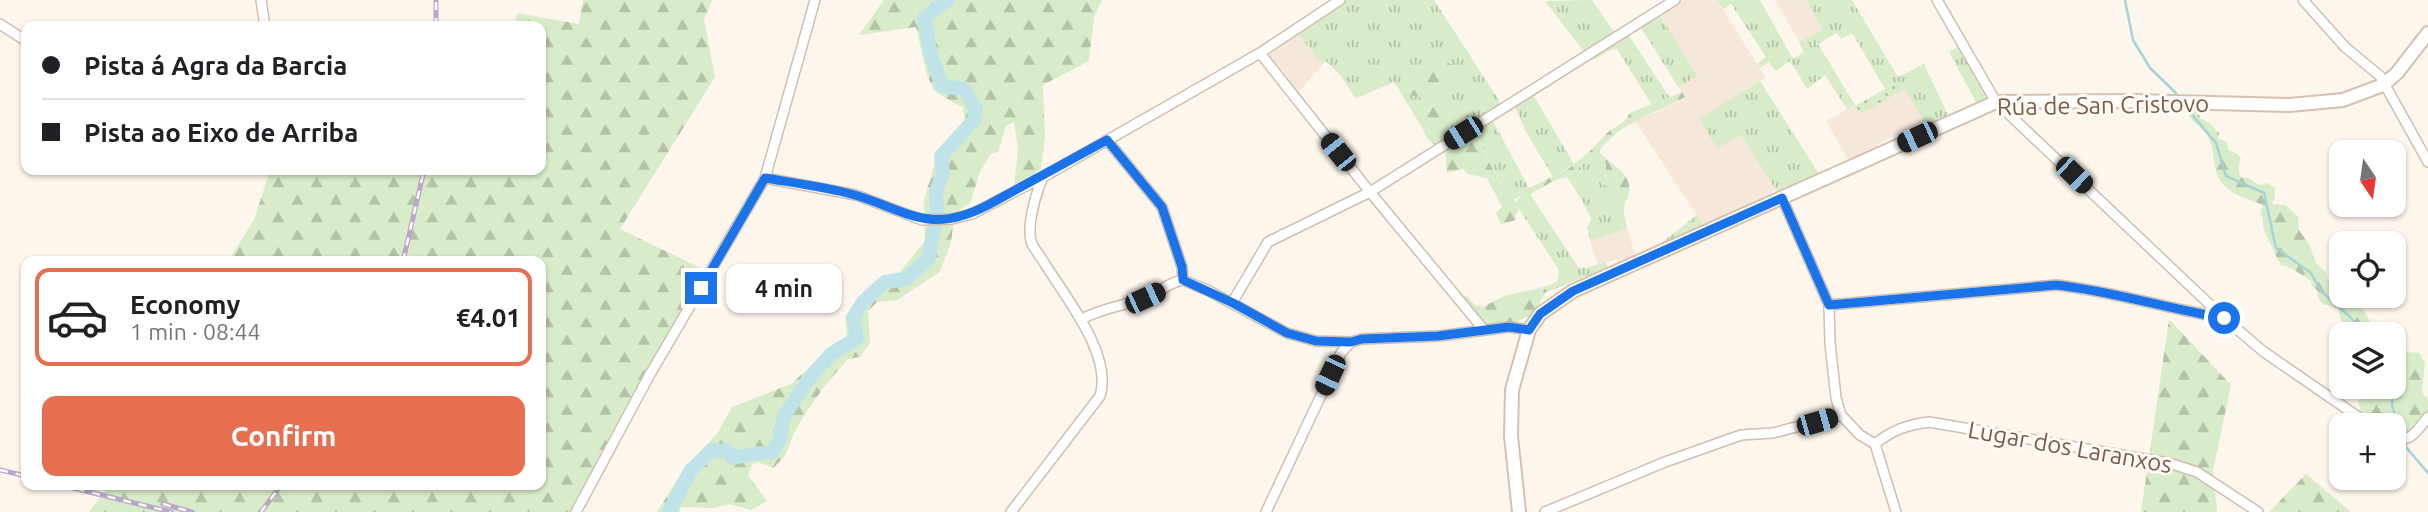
<!DOCTYPE html>
<html lang="en">
<head>
<meta charset="utf-8">
<style>
	:root { --surface:#fff; --page:#f6f6f6; --text:#202124; --muted:#757577; --line:#e0e0e0; --accent:#e76f51 }
	body { margin:0; font-family:Ubuntu,sans-serif; background:var(--page); color:var(--text); height:100vh; display:flex; flex-direction:column; font-size:26px; white-space:nowrap }
	* { box-sizing:border-box; margin:0 }
	p { font-size:23px; color:var(--muted) }
	.icon { flex:none; width:38px; height:38px; fill:none; stroke:currentColor; stroke-width:2; stroke-linecap:round; stroke-linejoin:round }
	.map { position:relative; flex:1; overflow:hidden }
	.side { position:absolute; left:21px; top:256px; width:525px; height:234px; display:flex; flex-direction:column; background:var(--surface); border-radius:14px; box-shadow:0 2px 5px #0004 }
	.side>* { flex:none }
	.banner { position:absolute; left:21px; top:21px; width:525px; height:154px; border-radius:14px; box-shadow:0 2px 5px #0004; display:grid; align-content:center; height:154px; padding:0 21px; background:var(--surface) }
	.needle { width:46px; rotate:167deg }
	.controls { position:absolute; left:2329px; top:140px; display:grid; gap:14px }
	.controls a { display:grid; place-items:center; width:77px; height:77px; border-radius:14px; background:var(--surface); box-shadow:0 2px 5px #0004; font-size:35px }
	.end { position:absolute; width:32px; height:32px; margin:-16px; border:9px solid #1a73e8; background:#fff; box-shadow:0 0 0 4px #fff }
	.from { border-radius:50% }
	.bubble { position:absolute; height:49px; border-radius:14px; background:var(--surface); box-shadow:0 2px 5px #0004; font-size:23px; font-weight:600; line-height:49px; text-align:center }
	.car { position:absolute; width:21px; height:42px; margin:-21px -10px; border-radius:9px; box-shadow:0 0 5px 2px #0007; background:linear-gradient(#222 24%,#8ab4d8 0 40%,#222 0 76%,#8ab4d8 0 86%,#222 0) }
	.banner b { display:flex; align-items:center; gap:24px; height:66px; font-size:26px }
	.banner b+b { border-top:2px solid var(--line) }
	.banner i { width:18px; height:18px; background:var(--text) }
	ul { padding:12px 0 0; list-style:none }
	li { display:flex; align-items:center; gap:21px; height:98px; margin:0 14px 10px; padding:0 7px; border:4px solid transparent; border-radius:14px }
	li div { flex:1 }
	li b { display:block; font-size:26px }
	li em { font-style:normal; font-weight:600 }
	li.current { border-color:var(--accent) }
	li>.icon { width:63px; height:63px; stroke-width:1.5 }
	.action { display:flex; gap:14px; margin-top:auto; padding:14px 21px }
	.action a { flex:1; height:80px; border-radius:14px; background:var(--accent); color:#fff; font-size:28px; font-weight:600; line-height:80px; text-align:center }
	.map>svg:first-child { display:block }
</style>
</head>
<body>
<div class="map">
<svg width="2428" height="512" viewBox="0 0 2428 512">
	<defs>
		<pattern id="grass-tufts" width="24" height="20" patternUnits="userSpaceOnUse" patternTransform="scale(1.75)"><rect width="24" height="20" fill="#d8ecc9"/><path d="M3 7l-1-3M5 7V3M7 7l1-3M15 17l-1-3M17 17v-4M19 17l1-3" fill="none" stroke="#b4c2a5"/></pattern>
		<pattern id="forest-firs" width="22" height="20" patternUnits="userSpaceOnUse" patternTransform="scale(1.75)"><rect width="22" height="20" fill="#d8ecc9"/><path d="M5 1l3.5 6h-7zM16 11l3.5 6h-7z" fill="#b4c2a5"/></pattern>
		<pattern id="garden-dots" width="8" height="8" patternUnits="userSpaceOnUse" patternTransform="scale(1.75)"><rect width="8" height="8" fill="#d8ecc9"/><path d="M2 2h.1M6 6h.1" fill="none" stroke="#b4c2a5" stroke-width="1.8" stroke-linecap="round"/></pattern>
	</defs>
	<rect width="100%" height="100%" fill="#fdf6ec"/>
	<path fill="#f5e8da" d="M 1683,0 L 1717,0 L 1766,78 L 1722,105 L 1776,190 L 1704,226 L 1635,121 L 1658,112 L 1685,97 L 1640,26 Z
		M 1775,0 L 1806,0 L 1828,38 L 1805,52 Z
		M 1296,32 L 1323,64 L 1297,94 L 1287,76 L 1270,56 L 1272,50 Z
		M 1905,89 L 1924,121 L 1877,144 L 1878,147 L 1849,161 L 1826,121 L 1855,105 L 1860,114 Z
		M 1627,228 L 1636,257 L 1619,263 L 1617,259 L 1598,264 L 1590,241 Z"/>
	<path fill="url(#grass-tufts)" d="M 1345,0 L 1434,0 L 1502,105 L 1473,121 C 1464,108 1451,101 1436,103 L 1425,113 L 1421,126 L 1394,82 L 1357,98 L 1353,95 L 1341,76 L 1326,61 L 1323,64 L 1296,32 Z
		M 1592,0 L 1614,32 L 1584,52 L 1545,1 Z
		M 1717,0 L 1760,0 L 1793,59 L 1804,52 L 1799,42 L 1823,30 L 1806,0 L 1852,0 L 1898,77 L 1924,64 L 1949,117 L 1929,126 L 1924,121 L 1900,81 L 1885,89 L 1852,33 L 1841,39 L 1836,33 L 1818,44 L 1855,105 L 1847,109 L 1825,75 L 1807,89 L 1790,61 L 1775,71 L 1769,62 L 1760,68 L 1757,64 L 1766,57 L 1731,4 L 1723,9 Z
		M 1659,14 L 1697,75 L 1679,88 L 1640,26 Z
		M 1632,30 L 1630,37 L 1670,98 L 1652,105 L 1617,49 C 1607,49 1601,57 1593,60 L 1589,56 Z
		M 1960,45 L 1989,97 L 1987,101 L 1978,106 L 1949,52 Z
		M 1760,81 L 1819,174 L 1778,193 L 1741,135 L 1717,148 L 1699,119 Z
		M 1532,93 L 1574,164 L 1553,177 L 1526,132 L 1514,105 Z
		M 1493,121 L 1529,188 L 1513,196 C 1493,179 1488,154 1476,133 Z
		M 1595,155 L 1606,163 L 1607,169 L 1604,179 L 1608,186 L 1609,199 L 1619,205 L 1621,214 L 1624,214 L 1627,228 L 1590,241 L 1587,228 L 1591,219 L 1583,202 L 1567,177 Z
		M 1530,194 L 1578,267 L 1585,268 L 1606,262 L 1608,267 L 1555,289 L 1547,292 L 1546,289 L 1540,288 L 1557,282 L 1559,270 L 1515,203 L 1522,195 Z
		M 1697,215 L 1704,225 L 1661,245 L 1661,243 Z"/>
	<path fill="url(#forest-firs)" d="M 583,0 L 712,0 L 704,20 L 715,77 L 620,229 L 705,270 L 571,512 L 89,512 L 109,485 L 541,485 L 541,261 L 228,261 L 254,220 L 270,170 L 452,170 L 470,176 L 477,170 L 541,170 L 541,26 L 515,26 L 517,13 L 579,24 Z
		M 884,0 L 1102,0 L 1094,17 L 1089,61 L 1043,85 L 1045,137 L 1041,168 L 1022,185 L 1014,186 L 1018,149 L 1014,122 L 1006,126 L 998,152 L 991,154 L 980,172 L 970,203 L 955,213 L 951,242 L 940,272 L 897,300 L 877,302 L 868,311 L 870,343 L 860,357 L 848,359 C 829,380 812,401 798,426 C 786,446 794,450 773,468 L 758,462 L 752,465 L 748,475 L 767,501 L 751,510 L 729,504 L 714,508 L 681,507 L 679,512 L 657,512 L 685,467 L 717,434 L 732,407 L 791,384 L 830,349 L 847,337 L 845,316 L 880,279 L 900,272 L 925,241 L 924,200 L 937,155 L 965,123 L 963,108 L 934,91 L 927,75 L 916,27 L 859,35 Z
		M 1438,62 L 1445,62 L 1456,66 L 1448,87 L 1424,98 L 1410,95 L 1409,93 L 1418,85 L 1420,77 C 1427,73 1430,65 1438,62 Z
		M 1682,92 L 1685,97 C 1657,113 1619,123 1600,150 L 1600,153 C 1611,164 1633,174 1629,193 C 1627,202 1623,202 1624,214 L 1621,214 L 1619,205 L 1609,199 L 1608,187 L 1601,183 L 1606,176 L 1606,163 L 1595,155 L 1567,177 L 1555,180 L 1530,194 L 1522,195 L 1515,199 L 1515,203 L 1519,211 L 1515,215 L 1516,220 L 1501,224 L 1496,213 L 1502,207 L 1487,178 L 1467,174 L 1464,169 L 1447,173 L 1445,150 L 1463,137 L 1476,133 C 1488,154 1492,179 1513,196 L 1568,169 L 1589,152 L 1609,131 L 1624,122 L 1630,113 Z
		M 1438,102 C 1453,103 1464,108 1473,121 L 1469,126 L 1437,146 L 1429,141 L 1421,126 L 1425,113 Z
		M 2186,108 L 2198,110 L 2200,118 L 2208,122 L 2219,133 L 2218,139 L 2226,141 L 2229,150 L 2238,154 L 2241,159 L 2238,166 L 2240,177 L 2248,178 L 2259,185 L 2267,183 L 2275,188 L 2275,197 L 2272,204 L 2286,205 L 2298,217 L 2299,230 L 2310,246 L 2316,263 L 2326,272 L 2327,278 L 2341,285 L 2342,296 L 2355,296 L 2373,326 L 2385,334 L 2352,334 L 2349,324 L 2341,321 L 2338,308 L 2322,304 L 2317,295 L 2318,291 L 2312,286 L 2311,281 L 2291,268 L 2281,265 C 2274,253 2270,243 2264,230 C 2262,223 2265,220 2260,214 L 2263,205 C 2244,197 2219,193 2215,166 C 2213,158 2213,146 2209,139 C 2204,127 2187,121 2186,108 Z
		M 1540,288 L 1546,289 L 1547,292 L 1542,298 L 1536,313 L 1512,324 L 1487,325 L 1460,297 L 1462,295 L 1468,297 L 1475,305 L 1483,307 L 1504,296 Z
		M 2169,319 L 2231,385 L 2213,470 L 2217,512 L 2141,512 Z
		M 2394,345 L 2398,351 L 2419,353 L 2425,363 L 2422,392 L 2428,400 L 2428,414 L 2411,434 L 2394,436 L 2394,425 L 2375,425 L 2370,415 L 2361,411 L 2358,401 L 2372,392 L 2383,398 L 2387,387 L 2394,387 Z
		M 2306,474 L 2351,512 L 2269,512 Z"/>
	<path fill="url(#garden-dots)" d="M 1900,81 L 1905,89 L 1860,114 L 1855,106 Z"/>
	<g fill="none" stroke-linecap="round" stroke-linejoin="round">
		<path stroke="#a5d3da" stroke-width="2.5" d="M 2125,0 L 2133,40 L 2150,68 L 2176,93
			M 2190,112 L 2216,143 L 2226,176 L 2264,193 L 2276,248 L 2311,273 L 2321,291 L 2350,317 L 2365,334
			M 2394,376 L 2394,378
			M 2393,387 L 2392,406 L 2406,447 L 2428,473"/>
		<path stroke="#bfe3e8" stroke-width="14" d="M 669,512 L 691,470 L 712,450 L 727,451 L 733,458 L 752,454 L 772,452 L 780,439 L 783,418 L 807,381 L 831,354 L 857,338 L 853,318 L 863,302 L 885,282 L 906,279 L 929,258 L 937,207 L 936,191 L 943,174 L 941,156 L 974,120 L 976,109 L 964,89 L 942,86 L 931,55 L 924,18 L 948,0"/>
		<g stroke="#d1beb0" stroke-width="12">
			<path id="street" d="M 261,0 L 265,26
				M 1937,0 L 1996,102 L 2224,318 L 2264,352 L 2370,425
				M 2303,0 L 2345,47 L 2380,76 L 2428,162
				M 0,24 L 26,41
				M 1260,53 L 1370,192 L 1484,330
				M 1107,140 L 1162,207 L 1182,267 L 1183,280 L 1209,291 L 1287,333 L 1316,341 L 1351,342
				M 765,178 L 856,195 L 922,220 L 952,219 L 972,214 L 1043,177 L 1260,53 L 1340,0
				M 1782,198 L 1829,305 L 1830,343 L 1836,398 L 1841,415 L 1860,435 L 1875,444 L 1896,512
				M 1232,303 L 1268,242 L 1370,192 L 1675,0
				M 1829,305 L 2056,285 C 2113,291 2167,309 2224,318
				M 1082,319 C 1104,307 1125,306 1147,297 C 1160,292 1169,282 1183,280
				M 2394,437 C 2411,444 2419,428 2428,417
				M 1875,444 C 1892,430 1907,425 1929,422 L 2169,463 L 2197,472 L 2258,512
				M 576,512 L 649,376 L 765,178 L 815,0
				M 1011,512 L 1100,396 C 1113,355 1066,298 1045,264 C 1041,257 1033,248 1031,241 C 1027,224 1036,193 1043,177
				M 1266,512 L 1341,353 L 1351,342 L 1362,339 L 1439,336 L 1509,327 L 1529,330
				M 1545,512 L 1665,462 L 1741,435 L 1773,433 L 1841,415"/>
		</g>
		<g stroke="#d6c0b0" stroke-width="16">
			<path id="secondary" d="M 1519,512 L 1511,436 L 1512,390 L 1529,330 L 1540,314 L 1573,291 L 1996,102 L 2135,101 L 2290,105 L 2343,100 L 2383,85 L 2397,73 L 2428,33"/>
		</g>
		<use href="#street" stroke="#fff" stroke-width="9"/>
		<use href="#secondary" stroke="#fff" stroke-width="12"/>
		<g stroke="#b9a8c9" stroke-width="5">
			<path id="rail" d="M 436,26 L 436,0
				M 403,261 L 424,170
				M 0,470 L 26,476
				M 61,485 L 171,512
				M 163,504 L 192,512
				M 261,512 L 281,485"/>
		</g>
		<use href="#rail" stroke="#fffaf3" stroke-width="2.5" stroke-dasharray="8" stroke-linecap="butt"/>
	</g>
	<g fill="none" stroke-linecap="round" stroke-linejoin="round">
		<path stroke="#1a73e8" stroke-width="9" d="M 701,288 L 765,178 C 795,183 826,187 855,195 C 910,212 930,235 988,205 L 1107,140 L 1162,207 L 1182,267 L 1183,280 L 1233,303 L 1287,333 L 1316,341 L 1351,342 L 1362,339 L 1438,336 L 1509,327 L 1529,330 L 1540,314 L 1573,291 L 1782,198 L 1829,305 L 2056,285 C 2113,291 2167,309 2224,318"/>
	</g>
	<g text-anchor="middle" dominant-baseline="central" stroke-width="6" stroke-linejoin="round" paint-order="stroke">
		<g font-size="24" fill="#7a5c4d" stroke="#fffaf3">
			<text transform="translate(2103 105) rotate(-1)">Rúa de San Cristovo</text>
			<text transform="translate(2070 447) rotate(10)">Lugar dos Laranxos</text>
		</g>
	</g>
</svg>
<div class="controls">
<a><svg class="needle" viewBox="-14 -14 28 28"><path d="M0-13l5 13h-10z" fill="#e53935"/><path d="M0 13l5-13h-10z" fill="#757577"/></svg></a>
<a><svg class="icon" aria-label="locate" viewBox="0 0 24 24"><circle cx="12" cy="12" r="6"/><path d="M12 2v4M12 18v4M2 12h4M18 12h4"/></svg></a>
<a><svg class="icon" aria-label="layers" viewBox="0 0 24 24"><path d="M12 4l9 5-9 5-9-5zM3 14l9 5 9-5"/></svg></a>
<a>+</a>
</div>
<i class="end from" style="left:2224px;top:318px"></i>
<i class="end" style="left:701px;top:288px"></i>
<div class="bubble" style="left:726px;top:264px;width:116px">4 min</div>
<i class="car" style="left:1463px;top:133px;rotate:238deg"></i>
<i class="car" style="left:1917px;top:137px;rotate:245deg"></i>
<i class="car" style="left:1338px;top:152px;rotate:321deg"></i>
<i class="car" style="left:2074px;top:175px;rotate:134deg"></i>
<i class="car" style="left:1145px;top:298px;rotate:65deg"></i>
<i class="car" style="left:1330px;top:375px;rotate:205deg"></i>
<i class="car" style="left:1817px;top:422px;rotate:74deg"></i>
<div class="banner">
<b><i class="from"></i>Pista á Agra da Barcia</b>
<b><i></i>Pista ao Eixo de Arriba</b>
</div>
<section class="side">
<ul>
<li class="current"><svg class="icon" aria-label="car" viewBox="0 0 24 24"><path d="M5 17H2v-5l4-1 3-4h7l3 4 3 1v5h-3M9 17h6M6 11h13"/><circle cx="7" cy="17" r="2"/><circle cx="17" cy="17" r="2"/></svg><div><b>Economy</b><p>1 min · 08:44</p></div><em>€4.01</em></li>
</ul>
<div class="action"><a>Confirm</a></div>
</section>
</div>
</body>
</html>
